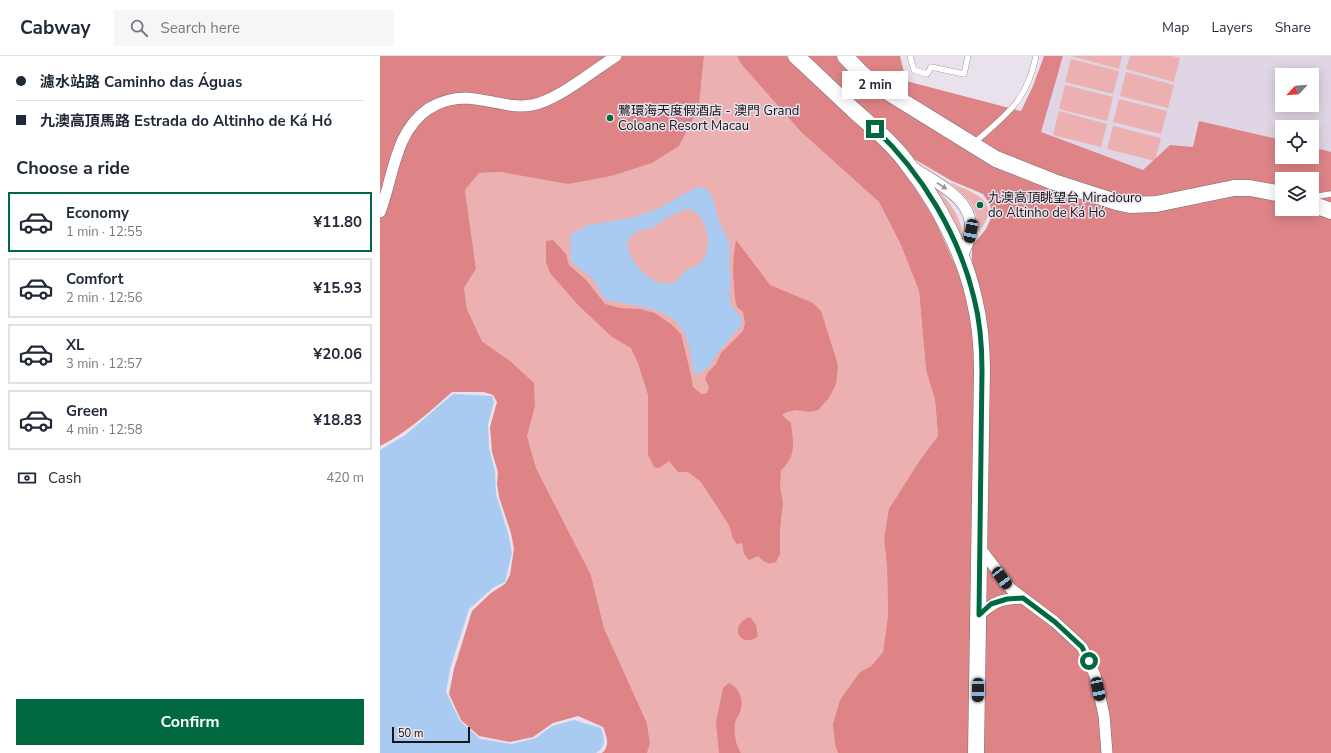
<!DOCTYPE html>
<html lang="en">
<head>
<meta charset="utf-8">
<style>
	:root { --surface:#fff; --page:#f6f6f7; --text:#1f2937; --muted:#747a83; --line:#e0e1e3; --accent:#006940 }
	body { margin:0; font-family:"Nunito Sans","Noto Sans SC",sans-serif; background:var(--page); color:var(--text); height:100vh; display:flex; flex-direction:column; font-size:15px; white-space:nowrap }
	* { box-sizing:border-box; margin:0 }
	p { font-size:13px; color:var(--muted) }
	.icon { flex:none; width:22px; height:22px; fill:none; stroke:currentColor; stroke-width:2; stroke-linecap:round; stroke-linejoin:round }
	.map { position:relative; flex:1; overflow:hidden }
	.details { display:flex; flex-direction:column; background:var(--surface); width:380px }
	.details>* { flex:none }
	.guide { display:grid; align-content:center; height:88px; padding:0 16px; background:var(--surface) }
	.needle { width:26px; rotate:244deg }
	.buttons { position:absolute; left:895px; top:12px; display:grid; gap:8px }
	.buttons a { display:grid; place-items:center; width:44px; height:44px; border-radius:0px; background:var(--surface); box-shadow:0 2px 10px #0003; font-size:20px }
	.scale { position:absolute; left:12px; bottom:10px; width:78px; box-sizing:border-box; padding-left:4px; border:2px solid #171518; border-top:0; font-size:11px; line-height:14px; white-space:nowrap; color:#171518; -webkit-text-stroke:3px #e9e2ec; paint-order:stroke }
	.end { position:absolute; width:18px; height:18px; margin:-9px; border:5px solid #006940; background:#fff; box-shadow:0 0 0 2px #fff }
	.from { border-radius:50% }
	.bubble { position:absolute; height:28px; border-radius:0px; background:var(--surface); box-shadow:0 2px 10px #0003; font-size:13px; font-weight:700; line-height:28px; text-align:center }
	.car { position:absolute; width:12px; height:24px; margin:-12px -6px; border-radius:5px; box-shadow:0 0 3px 1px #0007; background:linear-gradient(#222 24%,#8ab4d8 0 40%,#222 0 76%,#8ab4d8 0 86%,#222 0) }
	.guide b { display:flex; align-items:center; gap:14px; height:38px; font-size:15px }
	.guide b+b { border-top:1px solid var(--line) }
	.guide i { width:10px; height:10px; background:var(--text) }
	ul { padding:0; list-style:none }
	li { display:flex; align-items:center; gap:12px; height:60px; margin:0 8px 6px; padding:0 8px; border:2px solid var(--line); border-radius:0px }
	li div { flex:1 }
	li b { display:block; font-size:15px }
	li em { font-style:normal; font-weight:700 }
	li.current { border-color:var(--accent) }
	li>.icon { width:36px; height:36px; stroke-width:1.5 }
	h2 { padding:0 16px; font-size:18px; line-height:48px }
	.pay { display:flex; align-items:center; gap:10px; height:44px; padding:0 16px; font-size:15px }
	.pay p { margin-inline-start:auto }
	.primary-button { display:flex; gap:8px; margin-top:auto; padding:8px 16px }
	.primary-button a { flex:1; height:46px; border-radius:0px; background:var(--accent); color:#fff; font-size:16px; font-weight:700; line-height:46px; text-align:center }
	header { display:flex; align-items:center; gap:24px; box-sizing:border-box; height:56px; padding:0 20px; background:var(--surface); border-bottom:1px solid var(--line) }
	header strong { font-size:19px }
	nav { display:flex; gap:22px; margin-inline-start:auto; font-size:14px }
	.search { width:280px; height:36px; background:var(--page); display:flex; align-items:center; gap:10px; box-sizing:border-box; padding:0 14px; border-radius:0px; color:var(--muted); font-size:15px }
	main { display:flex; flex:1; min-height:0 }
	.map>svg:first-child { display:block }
</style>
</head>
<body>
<header>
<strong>Cabway</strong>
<div class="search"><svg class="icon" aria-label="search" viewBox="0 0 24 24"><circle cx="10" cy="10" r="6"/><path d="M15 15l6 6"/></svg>Search here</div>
<nav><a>Map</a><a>Layers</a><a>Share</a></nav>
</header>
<main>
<section class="details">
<div class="guide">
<b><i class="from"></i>濾水站路 Caminho das Águas</b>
<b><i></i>九澳高頂馬路 Estrada do Altinho de Ká Hó</b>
</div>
<h2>Choose a ride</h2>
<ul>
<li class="current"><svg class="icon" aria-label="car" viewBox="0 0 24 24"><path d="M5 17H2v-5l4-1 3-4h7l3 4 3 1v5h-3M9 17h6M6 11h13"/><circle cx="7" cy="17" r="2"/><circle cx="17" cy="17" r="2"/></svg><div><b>Economy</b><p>1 min · 12:55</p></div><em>¥11.80</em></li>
<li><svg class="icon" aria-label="car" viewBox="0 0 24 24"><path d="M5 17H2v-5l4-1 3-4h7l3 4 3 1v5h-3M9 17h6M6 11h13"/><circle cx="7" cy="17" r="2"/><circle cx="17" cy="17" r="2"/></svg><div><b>Comfort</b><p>2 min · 12:56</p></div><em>¥15.93</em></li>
<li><svg class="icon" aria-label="car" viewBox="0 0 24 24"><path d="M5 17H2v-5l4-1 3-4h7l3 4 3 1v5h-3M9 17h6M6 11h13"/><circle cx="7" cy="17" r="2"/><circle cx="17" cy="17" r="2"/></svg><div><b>XL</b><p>3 min · 12:57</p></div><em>¥20.06</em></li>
<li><svg class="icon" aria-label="car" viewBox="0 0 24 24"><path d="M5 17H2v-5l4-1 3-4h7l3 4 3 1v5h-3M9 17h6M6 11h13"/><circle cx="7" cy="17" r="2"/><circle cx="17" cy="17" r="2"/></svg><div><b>Green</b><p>4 min · 12:58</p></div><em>¥18.83</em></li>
</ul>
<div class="pay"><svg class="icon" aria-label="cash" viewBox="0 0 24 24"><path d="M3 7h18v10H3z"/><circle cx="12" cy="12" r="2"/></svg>Cash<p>420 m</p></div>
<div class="primary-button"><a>Confirm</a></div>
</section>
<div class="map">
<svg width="951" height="697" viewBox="0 0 951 697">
	<rect width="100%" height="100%" fill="#e9e2ec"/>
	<path fill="#e0d5e5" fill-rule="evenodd" d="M 684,0 L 951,0 L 951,151 L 932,123 L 902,123 L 819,133 L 654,90 ZM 902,19 L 932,19 L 932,49 L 902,49 ZM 902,71 L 932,71 L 932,101 L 902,101 Z"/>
	<path fill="#ecb0b1" d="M 324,0 L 357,0 L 361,8 L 421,76 L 499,146 L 520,187 L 539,235 L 546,314 L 555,344 L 558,380 L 540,404 L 504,483 L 507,511 L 508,560 L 503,596 L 491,610 L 480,616 L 455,689 L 458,697 L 267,697 L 270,688 L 267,667 L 224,572 L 211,519 L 156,412 L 147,380 L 155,351 L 130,305 L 102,285 L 87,253 L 84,232 L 96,213 L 85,134 L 99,117 L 121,116 L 319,51 Z
		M 691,0 L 742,0 L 739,13 Z
		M 750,0 L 792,0 L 800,2 L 794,26 L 746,13 Z
		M 691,3 L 739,15 L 733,38 L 685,26 Z
		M 746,16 L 794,29 L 788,52 L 740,40 Z
		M 685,29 L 733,41 L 727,65 L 679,53 Z
		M 739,43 L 787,55 L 781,78 L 733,66 Z
		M 679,55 L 727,68 L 721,91 L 673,79 Z
		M 733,70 L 781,82 L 775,105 L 727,93 Z
		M 569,126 C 595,138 624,144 598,177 C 598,150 588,143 569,126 Z
		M 551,127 C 566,141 579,157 583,177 L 587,178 L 584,186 Z"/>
	<path fill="#de8487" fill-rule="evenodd" d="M 0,0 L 324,0 L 319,51 L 299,90 L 272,107 L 231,120 L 188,128 L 121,116 L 99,117 L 85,134 L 96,213 L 84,232 L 87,253 L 102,285 L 130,305 L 154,327 L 155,351 L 147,380 L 156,412 L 211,519 L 224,572 L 267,667 L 270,688 L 267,697 L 222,697 C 231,690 226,679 223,671 L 198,660 L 173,667 L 153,681 L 130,686 L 99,680 L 81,664 L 69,638 L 74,613 L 92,555 L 111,537 L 125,528 L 130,519 L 134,493 L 131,477 L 119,441 L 117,428 L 118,416 L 112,396 L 110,371 L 117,346 L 113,339 L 104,336 L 72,336 C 49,356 28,376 0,390 Z
		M 357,0 L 406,0 L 508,95 L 535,132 L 555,164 L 580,220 L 588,246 L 594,218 L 592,204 L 592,190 L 606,173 L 612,160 L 610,148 L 603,138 L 572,125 L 534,103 L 522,90 L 426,0 L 520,0 L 526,25 L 641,55 L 653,30 L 664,0 L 683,0 L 661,76 L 763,114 L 790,89 L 813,91 L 819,65 L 902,84 L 902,101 L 932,101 L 932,91 L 951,96 L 951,697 L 458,697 L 455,689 L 453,668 L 460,644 L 480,616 L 491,610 L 503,596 L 508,560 L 507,511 L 504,483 L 509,453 L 540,404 L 558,380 L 555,344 L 546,314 L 539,235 L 520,187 L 499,146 L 421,76 L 361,8 ZM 902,123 L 932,123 L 932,153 L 902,153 Z
		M 173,184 L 186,198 L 189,209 L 207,225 L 225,248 L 240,252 L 260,253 L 275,257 L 291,268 L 301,278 L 310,315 L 313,331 L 321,338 L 327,337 L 329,331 L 325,323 L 328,316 L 336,308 L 341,297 L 363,275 L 365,267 L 363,256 L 357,251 L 355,243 L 353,214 L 354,197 L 356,184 L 390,229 L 433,247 L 441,255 L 458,309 L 456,328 L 449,342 L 438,354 L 430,356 L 416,354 L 407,356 L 402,359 L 411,367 C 413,386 417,400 401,414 L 400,431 L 403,446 L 400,474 L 400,498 L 396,506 C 387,509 384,506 378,500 L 369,504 L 364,498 L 362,487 L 357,488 L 353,483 L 349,469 L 321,426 L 308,416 L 298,416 L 289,405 L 279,412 L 274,411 L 268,399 L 268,339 L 258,307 L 251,292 L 232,281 L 198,249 L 170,217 L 166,206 L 166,185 Z
		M 370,561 L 376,569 L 378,580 C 361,594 347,569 370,561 Z
		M 349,627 C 359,632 363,641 361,653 C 360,658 356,662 355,667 C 354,677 355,688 361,697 L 339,697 L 336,666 L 343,632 Z"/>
	<path fill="#a9cbf2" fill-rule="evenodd" d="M 317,131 L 326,132 L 333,142 L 338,163 L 349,186 L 350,193 L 349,203 L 351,230 L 349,236 L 351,249 L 356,256 L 361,261 L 362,269 L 339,295 L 329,311 L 316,319 C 311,315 311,300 310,293 C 300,247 260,253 224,243 C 219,235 216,226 209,219 C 203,214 196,212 191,205 L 190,180 L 193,177 L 208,169 L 251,162 L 277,153 ZM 307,153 C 316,154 321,160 324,168 C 330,181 330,198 319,208 C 315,211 309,212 305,215 C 300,219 299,226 292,227 C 279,231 263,218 256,208 C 252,203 249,195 247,189 C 254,171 260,176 274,171 C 278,170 281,166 284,164 C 292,159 299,156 307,153 Z
		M 73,338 L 112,340 L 114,346 L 108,368 L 109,392 L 115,416 L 116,438 L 128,477 L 132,497 L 125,526 L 114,531 L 89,553 L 70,613 L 66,636 L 80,665 L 100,683 L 132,688 L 156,682 L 172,670 L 194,664 L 221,672 C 225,682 226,691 216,697 L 0,697 L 0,394 L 24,380 Z"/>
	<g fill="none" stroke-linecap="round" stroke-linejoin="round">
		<g stroke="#726d75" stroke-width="6">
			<path id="lane" d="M 530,0 L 534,14 L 547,18 L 551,11 L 584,18 L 588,0
				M 594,87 C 627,58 647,45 656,0
				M 932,141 L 951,138"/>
		</g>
		<g stroke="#726d75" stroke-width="12">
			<path id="street" d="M 534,112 C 571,136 609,152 581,202
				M 0,156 C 14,120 14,77 48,53 C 59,46 72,42 86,42 C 108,43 131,53 152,49 C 177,45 214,14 236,0
				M 600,492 L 631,533 L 675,566 L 702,591 L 715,619 L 724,659 L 727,697
				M 599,559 C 615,545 621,543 643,542"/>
		</g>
		<g stroke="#726d75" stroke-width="17">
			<path id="secondary" d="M 416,0 C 437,19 457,39 478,58 C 496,74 515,90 529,110 C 558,146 584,197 594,242 C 600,266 602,290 602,314 L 596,697
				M 465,0 L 481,17 L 493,27 L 616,103 L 674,126 L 736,146 L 750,149 L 776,148 L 854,132 L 870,132 L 902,138
				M 932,148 L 951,155"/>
		</g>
		<use href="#lane" stroke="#fff" stroke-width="5.5"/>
		<use href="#street" stroke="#fff" stroke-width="11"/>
		<use href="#secondary" stroke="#fff" stroke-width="16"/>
	</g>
	<defs><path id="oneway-solid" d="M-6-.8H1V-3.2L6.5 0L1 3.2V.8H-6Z"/></defs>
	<use fill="#979697" href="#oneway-solid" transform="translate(562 130) rotate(33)"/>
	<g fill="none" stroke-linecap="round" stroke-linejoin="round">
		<path stroke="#006940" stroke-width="5" d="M 495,73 C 542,117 579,179 594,242 C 600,265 602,290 602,314 L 599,559 L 611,548 L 627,543 L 643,542 L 675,566 L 702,591 L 709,605"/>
	</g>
	<g fill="#006940" stroke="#e9e2ec" stroke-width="1.5">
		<circle cx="230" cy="62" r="4"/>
		<circle cx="600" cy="149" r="4"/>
	</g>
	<g text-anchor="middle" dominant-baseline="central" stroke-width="3" stroke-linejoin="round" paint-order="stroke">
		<g font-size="13" fill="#171518" stroke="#e9e2ec" text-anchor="start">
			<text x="238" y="55">鷺環海天度假酒店 - 澳門 Grand<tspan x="238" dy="15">Coloane Resort Macau</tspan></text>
			<text x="608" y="142">九澳高頂眺望台 Miradouro<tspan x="608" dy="15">do Altinho de Ká Hó</tspan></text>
		</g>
	</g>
</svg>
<div class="buttons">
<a><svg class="needle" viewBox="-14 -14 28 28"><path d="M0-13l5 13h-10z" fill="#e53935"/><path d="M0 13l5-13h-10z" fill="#747a83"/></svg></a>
<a><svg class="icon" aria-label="locate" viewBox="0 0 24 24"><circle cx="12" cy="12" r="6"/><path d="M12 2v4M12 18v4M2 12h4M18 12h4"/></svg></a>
<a><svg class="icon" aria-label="layers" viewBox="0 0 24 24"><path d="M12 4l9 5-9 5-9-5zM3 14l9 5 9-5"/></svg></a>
</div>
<div class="scale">50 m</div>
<i class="end from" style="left:709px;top:605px"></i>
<i class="end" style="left:495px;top:73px"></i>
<div class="bubble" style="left:462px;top:15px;width:66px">2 min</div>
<i class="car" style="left:591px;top:175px;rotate:191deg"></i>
<i class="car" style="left:622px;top:522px;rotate:143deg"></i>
<i class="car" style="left:718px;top:633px;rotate:168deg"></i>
<i class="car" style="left:598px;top:634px;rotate:181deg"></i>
</div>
</main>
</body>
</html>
